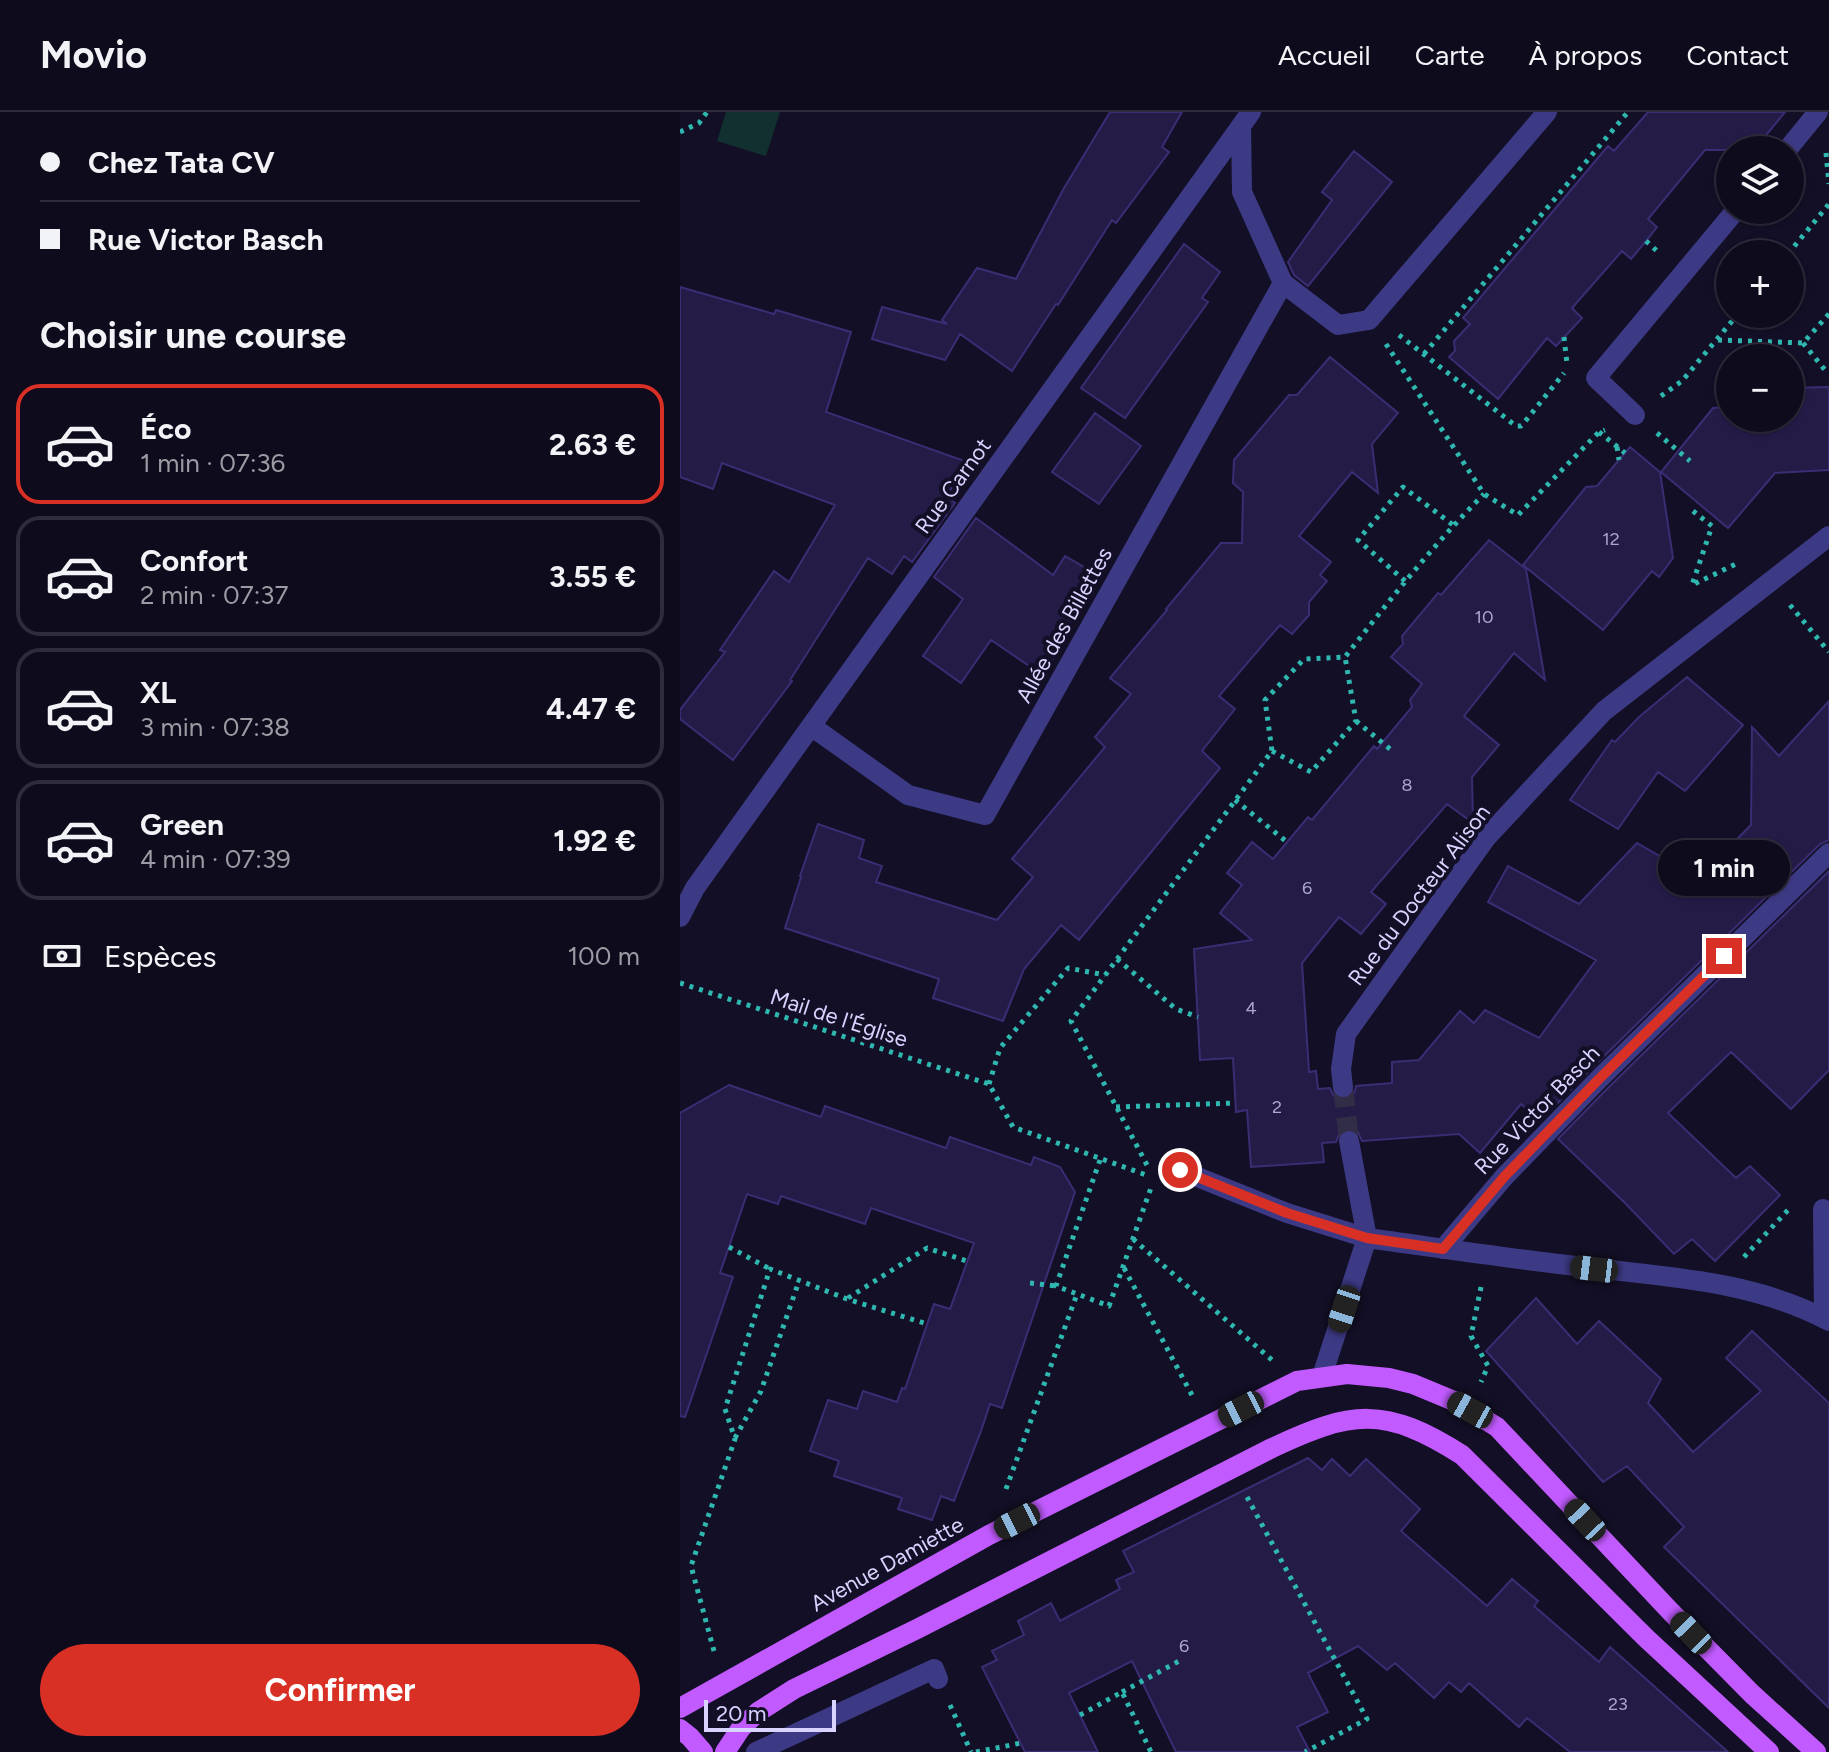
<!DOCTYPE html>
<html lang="fr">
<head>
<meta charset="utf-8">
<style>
	:root { --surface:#0e0b1c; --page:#171425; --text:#f1f3f6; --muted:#9b9ba3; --line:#2e2b3b; --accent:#d93025 }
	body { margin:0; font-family:Figtree,sans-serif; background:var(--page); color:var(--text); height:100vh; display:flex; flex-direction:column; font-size:30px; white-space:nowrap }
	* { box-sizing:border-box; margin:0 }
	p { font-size:26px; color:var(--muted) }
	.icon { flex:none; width:44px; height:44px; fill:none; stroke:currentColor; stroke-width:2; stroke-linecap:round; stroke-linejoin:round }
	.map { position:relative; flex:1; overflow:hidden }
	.drawer { display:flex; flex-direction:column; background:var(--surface); width:680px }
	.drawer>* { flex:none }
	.guide { display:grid; align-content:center; height:176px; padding:0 40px; background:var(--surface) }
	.buttons { position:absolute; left:1036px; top:24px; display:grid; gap:16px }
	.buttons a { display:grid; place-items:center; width:88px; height:88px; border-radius:50%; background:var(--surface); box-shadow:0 2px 6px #0004,0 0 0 2px var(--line); font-size:40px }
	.scale { position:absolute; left:24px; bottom:20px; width:132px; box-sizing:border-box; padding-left:8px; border:4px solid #d9d4ff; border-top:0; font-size:22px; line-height:28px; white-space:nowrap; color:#d9d4ff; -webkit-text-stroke:6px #130f26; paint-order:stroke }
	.end { position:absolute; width:36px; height:36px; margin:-18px; border:10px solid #d93025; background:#fff; box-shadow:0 0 0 4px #fff }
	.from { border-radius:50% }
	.bubble { position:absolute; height:56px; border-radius:28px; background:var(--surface); box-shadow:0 2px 6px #0004,0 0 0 2px var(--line); font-size:26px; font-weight:700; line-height:56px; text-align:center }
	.car { position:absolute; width:24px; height:48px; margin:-24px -12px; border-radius:10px; box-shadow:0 0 6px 2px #0007; background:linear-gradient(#222 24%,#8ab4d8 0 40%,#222 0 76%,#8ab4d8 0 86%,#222 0) }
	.guide b { display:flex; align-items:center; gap:28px; height:76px; font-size:30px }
	.guide b+b { border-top:2px solid var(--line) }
	.guide i { width:20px; height:20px; background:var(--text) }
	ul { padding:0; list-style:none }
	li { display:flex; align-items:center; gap:24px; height:120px; margin:0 16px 12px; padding:0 24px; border:4px solid var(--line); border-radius:24px }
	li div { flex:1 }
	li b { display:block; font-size:30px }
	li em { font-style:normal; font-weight:700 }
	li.active { border-color:var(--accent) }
	li>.icon { width:72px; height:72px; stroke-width:1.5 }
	h2 { padding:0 40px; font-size:36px; line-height:96px }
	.pay { display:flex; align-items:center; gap:20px; height:88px; padding:0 40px; font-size:30px }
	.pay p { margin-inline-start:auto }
	.action { display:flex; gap:16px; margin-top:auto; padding:16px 40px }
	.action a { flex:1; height:92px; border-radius:48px; background:var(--accent); color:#fff; font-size:32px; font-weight:700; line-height:92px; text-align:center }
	header { display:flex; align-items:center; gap:48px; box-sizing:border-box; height:112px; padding:0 40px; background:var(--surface); border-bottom:2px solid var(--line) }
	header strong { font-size:38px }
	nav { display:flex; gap:44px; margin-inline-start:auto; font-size:28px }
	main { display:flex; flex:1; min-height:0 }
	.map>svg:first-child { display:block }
</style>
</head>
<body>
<header>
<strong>Movio</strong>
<nav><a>Accueil</a><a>Carte</a><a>À propos</a><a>Contact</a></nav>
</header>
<main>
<section class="drawer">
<div class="guide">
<b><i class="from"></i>Chez Tata CV</b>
<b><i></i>Rue Victor Basch</b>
</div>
<h2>Choisir une course</h2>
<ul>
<li class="active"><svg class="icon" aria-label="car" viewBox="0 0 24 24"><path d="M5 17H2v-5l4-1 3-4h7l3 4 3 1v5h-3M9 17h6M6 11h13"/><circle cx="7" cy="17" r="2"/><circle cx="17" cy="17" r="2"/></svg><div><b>Éco</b><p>1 min · 07:36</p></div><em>2.63 €</em></li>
<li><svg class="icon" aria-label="car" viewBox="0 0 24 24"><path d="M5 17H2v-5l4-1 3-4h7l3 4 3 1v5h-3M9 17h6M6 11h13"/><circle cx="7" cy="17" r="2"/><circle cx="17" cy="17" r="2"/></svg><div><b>Confort</b><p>2 min · 07:37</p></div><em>3.55 €</em></li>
<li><svg class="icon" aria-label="car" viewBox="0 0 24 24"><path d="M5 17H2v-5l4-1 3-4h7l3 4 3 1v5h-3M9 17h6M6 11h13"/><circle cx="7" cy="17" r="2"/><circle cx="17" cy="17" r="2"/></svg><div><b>XL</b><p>3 min · 07:38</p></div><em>4.47 €</em></li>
<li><svg class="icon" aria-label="car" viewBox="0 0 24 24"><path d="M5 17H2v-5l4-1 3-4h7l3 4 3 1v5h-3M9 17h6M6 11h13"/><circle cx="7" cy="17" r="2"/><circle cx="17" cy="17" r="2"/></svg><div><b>Green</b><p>4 min · 07:39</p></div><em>1.92 €</em></li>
</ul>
<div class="pay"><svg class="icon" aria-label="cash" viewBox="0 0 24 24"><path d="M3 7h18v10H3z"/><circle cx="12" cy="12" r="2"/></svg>Espèces<p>100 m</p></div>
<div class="action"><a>Confirmer</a></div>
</section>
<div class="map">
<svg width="1149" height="1640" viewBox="0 0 1149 1640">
	<rect width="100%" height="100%" fill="#130f26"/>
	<path fill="#12302f" d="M 46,0 L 100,0 L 86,44 L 37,29 Z"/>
	<path fill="#241b47" stroke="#3b2d73" stroke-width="2" d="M 430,0 L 502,0 L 482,35 L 489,40 L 436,111 L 432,108 L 378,193 L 376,192 L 332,259 L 280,222 L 265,248 L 192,227 L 202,195 L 267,212 L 262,208 L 297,156 L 336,167 L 384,76 Z
		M 968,0 L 1105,0 L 1074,38 L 1025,38 L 968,107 L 977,115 L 966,129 L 951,147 L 942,139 L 892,196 L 902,206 L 876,234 L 867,226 L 818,287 L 769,245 L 775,239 L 774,229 L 790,212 L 783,206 L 928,34 L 934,39 Z
		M 674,39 L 712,70 L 628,174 L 614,163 L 608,150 L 652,88 L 642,80 Z
		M 504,132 L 540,160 L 522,186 L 528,190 L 445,306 L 401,276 Z
		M 0,175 L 94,202 L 96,198 L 171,220 L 146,300 L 290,351 L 266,384 L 275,391 L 232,450 L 224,444 L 212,462 L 188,446 L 110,568 L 112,569 L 53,648 L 0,607 L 0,598 L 45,540 L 40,538 L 94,459 L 109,470 L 155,393 L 42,351 L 33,377 L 0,365 Z
		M 650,245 L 718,301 L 692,332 L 698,381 L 672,360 L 619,424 L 651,450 L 640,463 L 647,469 L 629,490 L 629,503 L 612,522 L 600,513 L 539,584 L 555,597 L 522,639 L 540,656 L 399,828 L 381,813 L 344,857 L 323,909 L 253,886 L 259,867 L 105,816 L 121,765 L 120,764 L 138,712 L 184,728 L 179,746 L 202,754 L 196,770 L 317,808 L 353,765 L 332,747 L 425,635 L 415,625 L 451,582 L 430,566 L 487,498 L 486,497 L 541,431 L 562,431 L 563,380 L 553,371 L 554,348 L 609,283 L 617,283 Z
		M 1149,275 L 1149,358 L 1095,361 L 1048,416 L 981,360 L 1033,296 L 1050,295 L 1050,306 L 1110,306 L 1110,276 Z
		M 415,301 L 461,334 L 419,392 L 372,360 Z
		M 950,335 L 980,360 L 993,446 L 979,465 L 972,459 L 923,518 L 843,453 L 906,375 L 917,374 Z
		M 296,406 L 373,463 L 385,444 L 416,462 L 364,564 L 311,528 L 281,571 L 243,544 L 283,487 L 254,465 Z
		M 809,428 L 846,457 L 865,568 L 834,541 L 784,604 L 819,633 L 792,665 L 793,711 L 767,692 L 691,780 L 706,792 L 681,822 L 659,805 L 622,851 L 629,960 L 636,959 L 638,977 L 650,976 L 653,983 L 664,988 L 671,985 L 675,979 L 676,974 L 712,971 L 712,950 L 739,948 L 780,899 L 794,911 L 805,898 L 859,926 L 916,848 L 808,790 L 828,754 L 899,792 L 957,731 L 1018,766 L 1071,713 L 1072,615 L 1099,644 L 1149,589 L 1149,728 L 1140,732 L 909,959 L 860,1009 L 841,992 L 800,1041 L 779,1022 L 682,1029 L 678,1020 L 667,1016 L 660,1020 L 656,1030 L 642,1031 L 644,1050 L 571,1055 L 567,998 L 556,1000 L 553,946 L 520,948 L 514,837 L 572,828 L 540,801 L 562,773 L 547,761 L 572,730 L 593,747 L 628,705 L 632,708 L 694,634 L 697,637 L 732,595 L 730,588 L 742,572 L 711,545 L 723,532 L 722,524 L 758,481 L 761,483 Z
		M 1007,565 L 1063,613 L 1005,679 L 978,660 L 938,717 L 890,688 L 932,628 L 935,630 L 959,605 Z
		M 1149,759 L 1149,958 L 1111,997 L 1051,940 L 988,1001 L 1056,1066 L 1070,1054 L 1100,1083 L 1035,1149 L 1012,1127 L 994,1142 L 945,1091 L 878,1027 L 927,977 Z
		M 49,973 L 141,1005 L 145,994 L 266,1036 L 270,1025 L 351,1053 L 354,1045 L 380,1055 L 395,1080 L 322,1296 L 310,1292 L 301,1319 L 274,1389 L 261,1384 L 252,1408 L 218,1397 L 222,1386 L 154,1364 L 159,1349 L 130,1339 L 148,1288 L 177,1297 L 183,1279 L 217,1290 L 222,1276 L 225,1277 L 254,1192 L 270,1197 L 294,1131 L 191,1096 L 185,1112 L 101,1084 L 98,1092 L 67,1082 L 40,1161 L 53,1165 L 5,1305 L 0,1304 L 0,1001 Z
		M 856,1186 L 897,1232 L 919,1209 L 981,1267 L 968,1291 L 1013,1340 L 1081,1279 L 1046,1246 L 1072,1219 L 1149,1291 L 1149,1596 L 984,1435 L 1004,1415 L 947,1354 L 923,1370 L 806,1239 Z
		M 628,1346 L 642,1358 L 652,1347 L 670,1364 L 686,1347 L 740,1397 L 721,1419 L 807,1494 L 832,1467 L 858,1489 L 854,1494 L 919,1550 L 930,1535 L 1048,1640 L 890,1640 L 847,1606 L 839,1615 L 789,1571 L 781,1580 L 769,1570 L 754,1586 L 715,1551 L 707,1558 L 678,1534 L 628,1561 L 648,1600 L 617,1615 L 630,1640 L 496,1640 L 452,1549 L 389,1581 L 418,1640 L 345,1640 L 302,1555 L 317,1548 L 312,1539 L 344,1523 L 338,1509 L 371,1491 L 380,1509 L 440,1477 L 436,1468 L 454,1460 L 443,1439 Z"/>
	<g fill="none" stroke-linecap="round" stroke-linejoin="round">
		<path stroke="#312d47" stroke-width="20" stroke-dasharray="20 10" stroke-linecap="butt" d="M 663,975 L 669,1029"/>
		<path stroke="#2fb8b0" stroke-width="5" stroke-dasharray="4 6" stroke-linecap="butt" d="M 0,20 L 19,11 L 27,0
			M 1146,41 L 1149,72
			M 966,129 L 978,140
			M 1108,142 L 1149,92
			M 719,223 L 836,314 L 841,314 L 843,312 L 884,261
			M 884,225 L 887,252
			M 1038,228 L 1123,231 L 1149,202
			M 1123,231 L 1145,258
			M 706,232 L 804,382 L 838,403 L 919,320 L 925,318
			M 744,242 L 948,0
			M 981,284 L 1002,269 L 1058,202
			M 919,320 L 945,341
			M 977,321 L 1010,349
			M 937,335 L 939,348
			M 1013,399 L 1032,414 L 1012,473 L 1056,452
			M 725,469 L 678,428 L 723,375 L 773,413
			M 1110,493 L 1149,540
			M 676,609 L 710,637
			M 592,639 L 631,660 L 676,609 L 665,545
			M 555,688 L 607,730
			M 437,847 L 496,897 L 518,905
			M 0,871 L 309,972 L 333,1015 L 469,1064
			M 309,972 L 320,936 L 388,856 L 425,863
			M 436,995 L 555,991
			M 420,1048 L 376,1174 L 429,1194 L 472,1073
			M 467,1053 L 391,909 L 592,639 L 585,588 L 624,547 L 665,545 C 709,489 753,433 804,382
			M 453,1127 L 592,1248
			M 49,1135 L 90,1157
			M 1064,1145 L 1109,1097
			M 444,1156 L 513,1285
			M 350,1171 L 376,1174
			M 801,1175 L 791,1224 L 808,1254 L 801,1270
			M 168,1186 L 247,1136 L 287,1149
			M 55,1326 L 81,1279 L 119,1169
			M 326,1377 L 397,1182
			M 567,1385 L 687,1607 L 625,1640
			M 34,1539 L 11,1454 L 55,1327 L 45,1297 L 90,1157 L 167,1187 L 247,1212
			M 442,1580 L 501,1548
			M 270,1593 L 291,1640
			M 400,1603 L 442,1580 L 471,1640
			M 296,1640 L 341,1631"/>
		<path stroke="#3d3a85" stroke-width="20" d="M 561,14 L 562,80 L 603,171 L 658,213 L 689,208 L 867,0
			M 1107,38 L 1138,0
			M 955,303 L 916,266 L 1056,98
			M 131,614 L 228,683 L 305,703 L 603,171
			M 0,805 L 15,776 L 571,0
			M 663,975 L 661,957 L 666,922 L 806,726 L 924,599 L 1149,424
			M 500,1058 L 607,1101 L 687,1126 L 669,1029
			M 1143,1097 L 1144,1206
			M 763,1137 L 824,1065 L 918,968 L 1149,741
			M 642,1264 L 687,1126 C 760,1136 832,1147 905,1155 C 988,1165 1074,1169 1149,1209
			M 76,1640 L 254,1557 L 258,1567"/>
		<path stroke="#c25bff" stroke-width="20" d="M 0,1596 L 309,1423 L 617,1269 L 667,1262 L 709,1266 L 733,1272 L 774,1289 L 817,1315 L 991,1500 L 1072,1582 L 1136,1640
			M 0,1617 L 10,1625 L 23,1640
			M 45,1640 L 61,1616 L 78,1600 L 114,1577 L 237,1517 L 592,1336 C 672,1298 705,1294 782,1343 L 966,1526 L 1089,1640"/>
	</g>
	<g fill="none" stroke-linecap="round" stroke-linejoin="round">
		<path stroke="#d93025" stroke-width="10" d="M 500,1058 L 607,1101 L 687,1126 L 763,1137 L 824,1065 L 918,968 L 1044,844"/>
	</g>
	<g text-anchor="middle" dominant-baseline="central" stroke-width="8" stroke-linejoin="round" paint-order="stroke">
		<g font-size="18" fill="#aca6d1">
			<text x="931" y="427">12</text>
			<text x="804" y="505">10</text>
			<text x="727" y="673">8</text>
			<text x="627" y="776">6</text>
			<text x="571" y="896">4</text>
			<text x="597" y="995">2</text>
			<text x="504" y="1534">6</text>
			<text x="938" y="1592">23</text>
		</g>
		<g font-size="22" fill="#d9d4ff" stroke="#130f26">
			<text transform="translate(273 374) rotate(-54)">Rue Carnot</text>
			<text transform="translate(384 513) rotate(-61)">Allée des Billettes</text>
			<text transform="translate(739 783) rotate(-53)">Rue du Docteur Alison</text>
			<text transform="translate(159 906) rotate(18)">Mail de l'Église</text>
			<text transform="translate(857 998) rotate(-46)">Rue Victor Basch</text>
			<text transform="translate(207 1452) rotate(-29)">Avenue Damiette</text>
		</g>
	</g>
</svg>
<div class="buttons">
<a><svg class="icon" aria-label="layers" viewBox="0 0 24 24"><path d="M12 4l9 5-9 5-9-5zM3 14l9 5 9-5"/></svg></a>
<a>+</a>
<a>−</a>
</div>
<div class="scale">20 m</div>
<i class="end from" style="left:500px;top:1058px"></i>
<i class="end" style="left:1044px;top:844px"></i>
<div class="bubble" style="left:978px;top:728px;width:132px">1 min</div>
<i class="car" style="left:914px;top:1157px;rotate:277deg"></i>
<i class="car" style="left:664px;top:1197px;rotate:198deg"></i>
<i class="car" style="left:561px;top:1297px;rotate:243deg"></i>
<i class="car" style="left:790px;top:1298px;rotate:299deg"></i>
<i class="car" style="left:905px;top:1408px;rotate:317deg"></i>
<i class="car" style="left:337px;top:1409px;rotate:243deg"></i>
<i class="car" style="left:1011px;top:1521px;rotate:316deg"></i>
</div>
</main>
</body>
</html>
